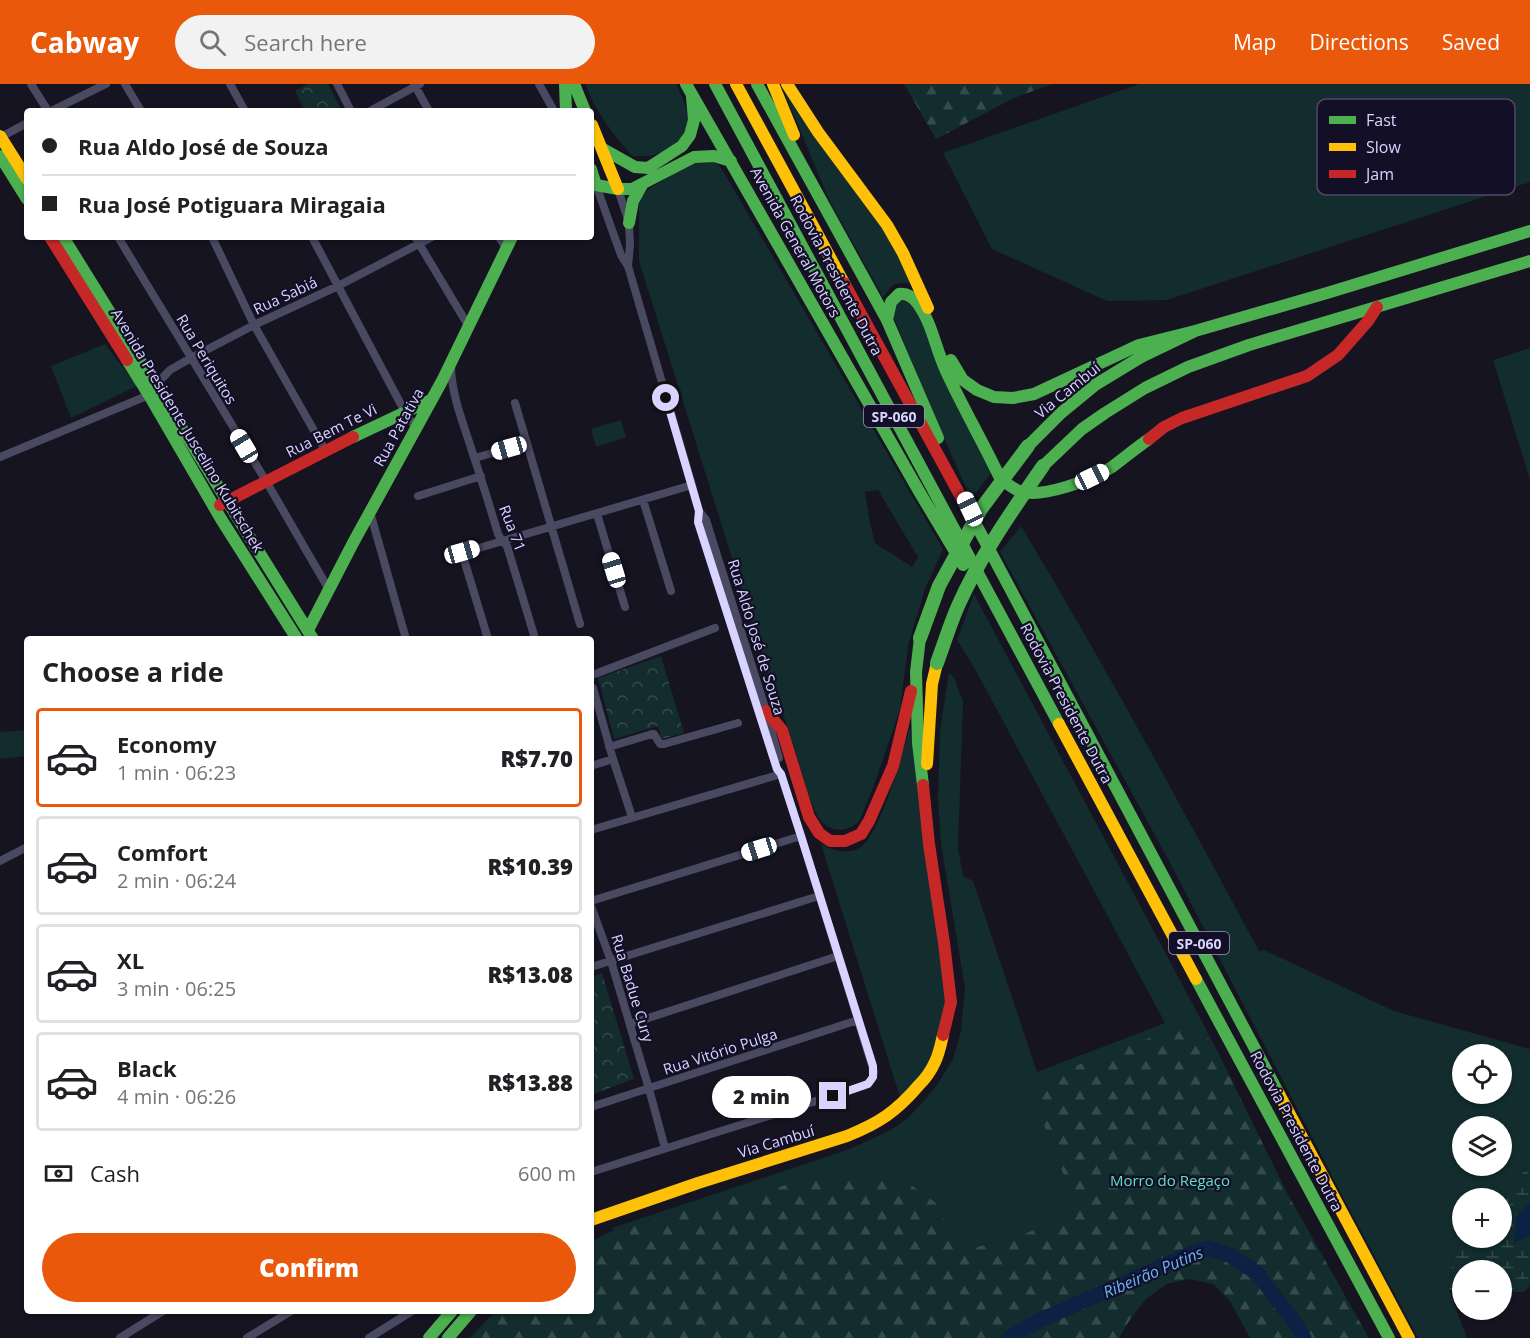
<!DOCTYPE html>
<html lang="en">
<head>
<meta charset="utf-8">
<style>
	:root { --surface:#fff; --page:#f2f2f2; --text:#202124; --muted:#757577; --line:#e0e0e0; --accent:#ea580c }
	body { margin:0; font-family:"Open Sans",sans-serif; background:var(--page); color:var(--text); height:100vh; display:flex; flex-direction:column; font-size:22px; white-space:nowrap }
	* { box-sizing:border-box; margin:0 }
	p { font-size:20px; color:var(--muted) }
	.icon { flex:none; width:33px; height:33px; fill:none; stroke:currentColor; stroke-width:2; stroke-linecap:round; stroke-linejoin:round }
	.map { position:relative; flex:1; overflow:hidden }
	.details { position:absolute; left:24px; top:552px; width:570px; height:678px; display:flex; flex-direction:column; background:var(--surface); border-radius:6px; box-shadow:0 2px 4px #0004 }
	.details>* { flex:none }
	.banner { position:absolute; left:24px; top:24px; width:570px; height:132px; border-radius:6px; box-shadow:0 2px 4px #0004; display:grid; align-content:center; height:132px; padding:0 18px; background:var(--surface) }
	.fabs { position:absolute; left:1452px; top:960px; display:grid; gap:12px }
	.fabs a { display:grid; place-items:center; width:60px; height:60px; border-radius:50%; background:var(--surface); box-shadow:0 2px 4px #0004; font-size:30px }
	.end { position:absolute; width:27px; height:27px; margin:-14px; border:8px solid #d9d4ff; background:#111; box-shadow:0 0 0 3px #111 }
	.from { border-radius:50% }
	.bubble { position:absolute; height:42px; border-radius:21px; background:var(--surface); box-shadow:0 2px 4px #0004; font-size:20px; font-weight:800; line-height:42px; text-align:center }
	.car { position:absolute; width:18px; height:36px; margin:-18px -9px; border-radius:8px; box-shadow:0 0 4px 2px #0007; background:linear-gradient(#fff 24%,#345 0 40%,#fff 0 76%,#345 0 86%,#fff 0) }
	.banner b { display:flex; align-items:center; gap:21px; height:57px; font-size:22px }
	.banner b+b { border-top:2px solid var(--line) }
	.banner i { width:15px; height:15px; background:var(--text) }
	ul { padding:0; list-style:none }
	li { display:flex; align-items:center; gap:18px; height:99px; margin:0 12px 9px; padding:0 6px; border:3px solid var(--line); border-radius:6px }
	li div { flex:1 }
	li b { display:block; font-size:22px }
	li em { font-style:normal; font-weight:800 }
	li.current { border-color:var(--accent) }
	li>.icon { width:54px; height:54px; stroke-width:1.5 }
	h2 { padding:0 18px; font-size:27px; line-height:72px }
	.pay { display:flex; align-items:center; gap:15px; height:66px; padding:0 18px; font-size:22px }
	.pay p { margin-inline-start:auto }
	.primary-button { display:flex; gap:12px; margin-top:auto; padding:12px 18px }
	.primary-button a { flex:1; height:69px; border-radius:36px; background:var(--accent); color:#fff; font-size:24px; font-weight:800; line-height:69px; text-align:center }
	header { display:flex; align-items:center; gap:36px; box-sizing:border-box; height:84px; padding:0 30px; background:var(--accent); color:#fff }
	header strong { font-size:28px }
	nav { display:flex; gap:33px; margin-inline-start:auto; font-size:21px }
	.search { width:420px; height:54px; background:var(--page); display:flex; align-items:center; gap:15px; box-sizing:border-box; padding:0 21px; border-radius:33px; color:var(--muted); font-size:22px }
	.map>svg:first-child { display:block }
</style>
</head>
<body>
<header>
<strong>Cabway</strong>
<div class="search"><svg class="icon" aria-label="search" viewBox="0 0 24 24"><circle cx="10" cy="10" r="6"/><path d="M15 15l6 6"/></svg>Search here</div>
<nav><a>Map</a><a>Directions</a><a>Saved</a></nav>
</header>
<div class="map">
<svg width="1530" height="1254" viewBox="0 0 1530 1254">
	<defs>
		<pattern id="forest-firs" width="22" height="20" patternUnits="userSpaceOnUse" patternTransform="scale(1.5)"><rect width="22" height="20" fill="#132c2d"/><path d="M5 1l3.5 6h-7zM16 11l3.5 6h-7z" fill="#354a4c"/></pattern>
		<pattern id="wetland-marsh" width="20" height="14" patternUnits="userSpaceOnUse" patternTransform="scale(1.5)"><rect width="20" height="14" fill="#132c2d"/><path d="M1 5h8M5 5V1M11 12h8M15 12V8" fill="none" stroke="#354a4c"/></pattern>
		<pattern id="park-crowns" width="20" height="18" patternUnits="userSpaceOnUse" patternTransform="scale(1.5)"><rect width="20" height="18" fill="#132c2d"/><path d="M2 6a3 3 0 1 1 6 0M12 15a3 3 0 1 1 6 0" fill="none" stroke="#354a4c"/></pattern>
	</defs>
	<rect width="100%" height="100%" fill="#161421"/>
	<path fill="#132c2d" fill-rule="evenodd" d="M 585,0 L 676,0 C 685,18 689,28 688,49 C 668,66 659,74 632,72 C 613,50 595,27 585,0 Z
		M 781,0 L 868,117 L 914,201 L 908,199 L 894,200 L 883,213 L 830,118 Z
		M 1139,0 L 1530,0 L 1530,98 L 1167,216 L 1107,217 L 992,165 L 943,69 Z
		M 710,77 L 719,81 L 726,92 L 943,465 L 925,505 L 908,562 L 900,625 L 874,701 L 860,736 C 847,751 826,748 817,731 C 809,716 805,698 800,682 C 792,655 783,628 772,602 L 639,177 L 639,120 L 641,114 L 650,104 L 691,79 ZM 878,406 L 918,473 L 912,483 L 875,459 L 870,439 L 865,408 Z
		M 908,209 L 993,386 L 973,413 L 968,408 L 925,311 L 889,221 Z
		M 105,260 L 137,302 L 71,334 L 51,282 Z
		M 1530,264 L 1530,396 L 1493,276 Z
		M 621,336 L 626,353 L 596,363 L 591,345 Z
		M 1021,442 C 1105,581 1182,724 1259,867 L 1264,866 L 1394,927 L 1530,965 L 1530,1079 L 1502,1116 L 1502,1114 L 1462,1114 L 1462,1154 L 1467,1154 L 1453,1168 L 1449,1206 L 1467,1254 L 1418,1254 L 1346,1119 L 1168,775 L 1000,468 ZM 1462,970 L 1502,970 L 1502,1010 L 1462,1010 ZM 1462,1042 L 1502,1042 L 1502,1082 L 1462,1082 Z
		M 974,510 L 1214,960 L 1203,950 L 1050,1060 L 1068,1098 L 1072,1113 L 1060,1135 L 1019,1152 L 977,1163 L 958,1161 L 936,1119 L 764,1107 L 735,1112 L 613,1147 L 612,1144 L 847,1066 L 889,1047 L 908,1034 L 922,1019 L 937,1001 L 953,975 L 961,947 L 965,904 L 941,760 L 938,716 L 940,647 L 949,588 L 954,594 L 963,617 L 958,764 L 963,792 L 973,797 L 1037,988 L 1165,939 L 975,585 L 957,556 Z
		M 910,643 L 923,725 L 947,917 L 932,974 L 919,995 L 900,1013 L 821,760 C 832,767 850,771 861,763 C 881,748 902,669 910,643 Z
		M 27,646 L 27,672 L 0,675 L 0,648 Z"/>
	<path fill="url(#forest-firs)" d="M 904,0 L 1052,0 L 1014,14 L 936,55 Z
		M 1179,946 L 1203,950 L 1214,960 L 1287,1109 L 1369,1254 L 1250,1254 L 1230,1217 L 1213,1200 L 1189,1195 L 1166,1200 L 1146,1215 L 1131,1234 L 1120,1252 L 1121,1254 L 470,1254 L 496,1227 L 591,1227 L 591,1157 L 613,1147 L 735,1112 L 764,1107 L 808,1095 L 845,1092 L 907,1098 L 936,1119 L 958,1161 L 977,1163 L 1019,1152 L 1060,1135 L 1072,1113 C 1067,1094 1057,1078 1050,1060 C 1043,1041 1040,1020 1039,1000 L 1044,994 L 1167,947 Z"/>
	<path fill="url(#wetland-marsh)" d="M 1530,1079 L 1530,1202 L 1524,1208 L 1502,1208 L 1502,1186 L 1462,1186 L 1462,1207 L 1449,1206 L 1453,1168 L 1467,1154 L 1502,1154 L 1502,1116 Z"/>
	<path fill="url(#park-crowns)" d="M 308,0 L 328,0 L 342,27 L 305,27 L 295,7 Z
		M 661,572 L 684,649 L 662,655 L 658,642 L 614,655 L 598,594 Z
		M 602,889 L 634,995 L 591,1011 L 591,893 Z"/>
	<path fill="#0d2144" d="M 1530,1119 L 1530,1152 L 1514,1158 L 1517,1131 Z"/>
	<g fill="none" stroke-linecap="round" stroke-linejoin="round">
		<path stroke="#0d2144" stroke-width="15" d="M 1009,1254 L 1036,1238 L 1187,1171 L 1209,1164 L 1229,1171 L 1257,1189 L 1292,1235 L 1304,1254"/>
		<path stroke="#4a4962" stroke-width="8" d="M 31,0 L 48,27
			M 125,0 L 141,27
			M 230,0 L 245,27
			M 337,0 L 351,27
			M 414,0 L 429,27
			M 539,0 L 554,27
			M 51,27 L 106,0
			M 370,27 L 420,0
			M 1,53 L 27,39
			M 596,101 L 621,171 L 628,182 L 630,161 L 629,139 L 618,105
			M 118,153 L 266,397 L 328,504
			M 212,153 L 254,241 L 325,366
			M 312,153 L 405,328 L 416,344
			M 415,153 L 469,243
			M 499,153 L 506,164
			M 451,281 C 451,311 464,341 473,370 C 482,397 490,423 498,450 L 502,457 L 507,462 L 534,551
			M 515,319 L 580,540
			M 0,373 L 149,311 L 155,302 L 170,286 L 191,274 L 254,241 L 338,202 L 432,153
			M 475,374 L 527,359
			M 418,412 L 481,392
			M 643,416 L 671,507
			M 699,427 L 706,436 L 766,627 L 779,674
			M 370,428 L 406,555
			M 597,430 L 625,523
			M 488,555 L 462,469 L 692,401
			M 595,590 L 715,544
			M 593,604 L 613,675 L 632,733
			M 609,663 L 652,650 L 654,650 L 660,660 L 664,660 L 738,639
			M 591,682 L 613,675
			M 591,746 L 781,690
			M 0,777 L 27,763
			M 591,817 L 801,752
			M 591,822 L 611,877 L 649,1005 L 665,1064
			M 591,883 L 819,812
			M 630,940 L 838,872
			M 591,1023 L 858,936
			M 591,1088 L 854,1005 C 864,1001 873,1000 874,988 L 801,752 L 781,690 L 777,685 L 698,438 L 699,427 L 692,401 L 628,182
			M 120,1254 L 163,1227
			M 247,1254 L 291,1227
			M 369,1254 L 412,1227"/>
		<path stroke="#4caf50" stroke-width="12" d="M 565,0 L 566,27
			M 574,0 L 585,27
			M 686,0 L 920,409 L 963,481
			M 715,0 L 1059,640
			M 757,0 L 887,236 L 938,354
			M 603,65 L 635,83 L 648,84 L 682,62 L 690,51 L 694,36 L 692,13
			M 0,72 L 27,115
			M 591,85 L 596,101 L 618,105 L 632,105 L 694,73 L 714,72 L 731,77
			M 629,139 L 633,117 L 642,101
			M 63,153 L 313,555
			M 887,236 L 891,218 L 899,210 C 907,209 913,213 918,220 C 932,239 936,266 946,287 C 963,324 983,358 1000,394 C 1006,399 1012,404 1019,407 C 1041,415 1092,396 1112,383 C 1124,374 1136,364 1149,355
			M 127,276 L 149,311 L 221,435 L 297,555
			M 951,276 L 963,296 L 977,306 L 994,313 L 1013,314 L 1034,310 L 1139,261 L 1195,247
			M 353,353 L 431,316
			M 1028,362 L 1061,329 L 1095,301 L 1141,273 L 1195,247 L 1327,209 L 1530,147
			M 1043,382 L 1082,345 L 1105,329 L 1145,304 L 1188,283 L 1249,261 L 1530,177
			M 972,433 L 1279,1010
			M 308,546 L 353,459 L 442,297 L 512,153
			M 920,554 L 916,588 L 918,659 L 923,701
			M 1196,895 L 1389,1254
			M 429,1254 L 452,1227
			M 448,1254 L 471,1227"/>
		<path stroke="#ffc107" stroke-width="12" d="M 736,0 L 844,199
			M 773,0 L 794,51
			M 787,0 L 818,48 L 887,141 L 903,169 L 928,224
			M 592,41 L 618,105
			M 0,52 L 27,95
			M 1059,640 L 1196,895
			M 927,680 L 932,600 L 937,579
			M 1279,1010 L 1409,1254
			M 591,1136 L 698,1099 L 847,1052 C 879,1039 896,1028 919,1001 C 926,994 931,987 935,978 C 939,970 941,960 943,951"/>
		<path stroke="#c62828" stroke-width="12" d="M 50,153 L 127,276
			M 844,199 L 972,433
			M 1149,355 L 1164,343 L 1182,334 L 1307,292 L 1338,271 L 1368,237 L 1377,223
			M 220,421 L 353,353
			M 766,627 L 782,646 L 809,733 L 819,749 L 830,757 L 845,757 L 861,750 L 869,737 L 893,682 L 911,607
			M 923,701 L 929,760 L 944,859 L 951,918 L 943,951"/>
		<path stroke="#4caf50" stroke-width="14" d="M 920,554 L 939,502 L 981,425 L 1028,362
			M 937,579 C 944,560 950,540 958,522 C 980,472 1012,427 1043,382"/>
	</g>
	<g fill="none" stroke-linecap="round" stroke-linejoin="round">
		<path stroke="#d9d4ff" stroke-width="8" d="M 666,314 L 699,427 L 698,438 L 777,685 L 781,690 L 801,752 L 873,982 L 873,993 L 868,1000 L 833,1012"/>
	</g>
	<g text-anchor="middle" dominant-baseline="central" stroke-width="4.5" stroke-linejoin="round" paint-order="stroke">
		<g fill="#130f26" stroke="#9e99be" stroke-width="1.5">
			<rect x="864" y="321" width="60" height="22" rx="4.5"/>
			<rect x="1169" y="848" width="60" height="22" rx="4.5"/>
		</g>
		<g font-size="14" font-weight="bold" fill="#d9d4ff">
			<text x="894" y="332">SP-060</text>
			<text x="1199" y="859">SP-060</text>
		</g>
		<g font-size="15" fill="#d9d4ff" stroke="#130f26">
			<text transform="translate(796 158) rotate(61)">Avenida General Motors</text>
			<text transform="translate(837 191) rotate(62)">Rodovia Presidente Dutra</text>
			<text transform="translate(285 211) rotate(-25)">Rua Sabiá</text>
			<text transform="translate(207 275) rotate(59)">Rua Periquitos</text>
			<text transform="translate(1067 306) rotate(-39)">Via Cambuí</text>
			<text transform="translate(398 343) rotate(-61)">Rua Patativa</text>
			<text transform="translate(188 346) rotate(59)">Avenida Presidente Juscelino Kubitschek</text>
			<text transform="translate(331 346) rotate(-27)">Rua Bem Te Vi</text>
			<text transform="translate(513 444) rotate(69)">Rua 71</text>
			<text transform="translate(757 553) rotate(73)">Rua Aldo José de Souza</text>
			<text transform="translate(1067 619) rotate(62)">Rodovia Presidente Dutra</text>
			<text transform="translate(633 904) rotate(73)">Rua Badue Cury</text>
			<text transform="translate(720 967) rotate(-18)">Rua Vitório Pulga</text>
			<text transform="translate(1297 1047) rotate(62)">Rodovia Presidente Dutra</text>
			<text transform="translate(776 1057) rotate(-17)">Via Cambuí</text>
		</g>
		<g font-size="15" fill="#5fe0c0" stroke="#130f26">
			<text x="1170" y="1096">Morro do Regaço</text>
		</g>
		<g font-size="16" font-style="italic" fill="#62b6ff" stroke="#130f26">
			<text transform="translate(1153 1188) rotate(-23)">Ribeirão Putins</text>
		</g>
	</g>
	<rect x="1317" y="15" width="198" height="96" rx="9" fill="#130f26" stroke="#4e4a67" stroke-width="1.5"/>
	<rect x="1329" y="32" width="27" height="8" fill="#4caf50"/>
	<rect x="1329" y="59" width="27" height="8" fill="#ffc107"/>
	<rect x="1329" y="86" width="27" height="8" fill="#c62828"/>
	<g font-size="16" fill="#d9d4ff">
		<text x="1366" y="42">Fast</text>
		<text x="1366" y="69">Slow</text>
		<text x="1366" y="96">Jam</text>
	</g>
</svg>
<div class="fabs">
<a><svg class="icon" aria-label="locate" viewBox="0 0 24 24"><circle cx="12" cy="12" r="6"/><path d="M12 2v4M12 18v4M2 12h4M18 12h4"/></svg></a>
<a><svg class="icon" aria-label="layers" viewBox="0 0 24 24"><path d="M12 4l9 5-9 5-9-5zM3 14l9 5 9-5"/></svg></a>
<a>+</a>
<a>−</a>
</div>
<i class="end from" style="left:666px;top:314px"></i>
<i class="end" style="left:833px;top:1012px"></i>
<div class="bubble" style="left:712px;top:992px;width:99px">2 min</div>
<i class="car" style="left:244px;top:362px;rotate:329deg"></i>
<i class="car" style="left:509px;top:364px;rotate:254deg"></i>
<i class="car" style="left:1092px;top:393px;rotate:64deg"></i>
<i class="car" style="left:970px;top:425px;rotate:335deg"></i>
<i class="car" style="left:462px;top:468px;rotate:74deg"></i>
<i class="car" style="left:614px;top:486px;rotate:343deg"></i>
<i class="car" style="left:759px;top:765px;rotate:253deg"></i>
<div class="banner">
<b><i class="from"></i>Rua Aldo José de Souza</b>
<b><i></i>Rua José Potiguara Miragaia</b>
</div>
<section class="details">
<h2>Choose a ride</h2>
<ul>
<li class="current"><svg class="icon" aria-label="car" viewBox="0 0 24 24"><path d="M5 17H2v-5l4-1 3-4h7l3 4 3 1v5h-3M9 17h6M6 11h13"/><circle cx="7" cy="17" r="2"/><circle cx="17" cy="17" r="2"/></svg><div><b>Economy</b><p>1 min · 06:23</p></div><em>R$7.70</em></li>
<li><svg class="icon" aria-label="car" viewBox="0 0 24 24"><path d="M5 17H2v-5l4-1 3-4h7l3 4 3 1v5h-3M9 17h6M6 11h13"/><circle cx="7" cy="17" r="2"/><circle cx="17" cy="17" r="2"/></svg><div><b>Comfort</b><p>2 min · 06:24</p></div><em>R$10.39</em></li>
<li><svg class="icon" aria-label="car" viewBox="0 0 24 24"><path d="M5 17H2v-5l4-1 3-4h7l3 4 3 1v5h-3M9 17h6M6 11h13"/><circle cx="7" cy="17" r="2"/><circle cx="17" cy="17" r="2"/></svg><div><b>XL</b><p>3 min · 06:25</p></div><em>R$13.08</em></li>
<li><svg class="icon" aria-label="car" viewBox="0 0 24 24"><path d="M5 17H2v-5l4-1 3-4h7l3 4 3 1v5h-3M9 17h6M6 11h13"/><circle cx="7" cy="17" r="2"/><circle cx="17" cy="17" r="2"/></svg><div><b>Black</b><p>4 min · 06:26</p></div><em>R$13.88</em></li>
</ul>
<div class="pay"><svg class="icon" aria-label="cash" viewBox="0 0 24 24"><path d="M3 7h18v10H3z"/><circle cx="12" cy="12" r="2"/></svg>Cash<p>600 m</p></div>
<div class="primary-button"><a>Confirm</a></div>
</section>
</div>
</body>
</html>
